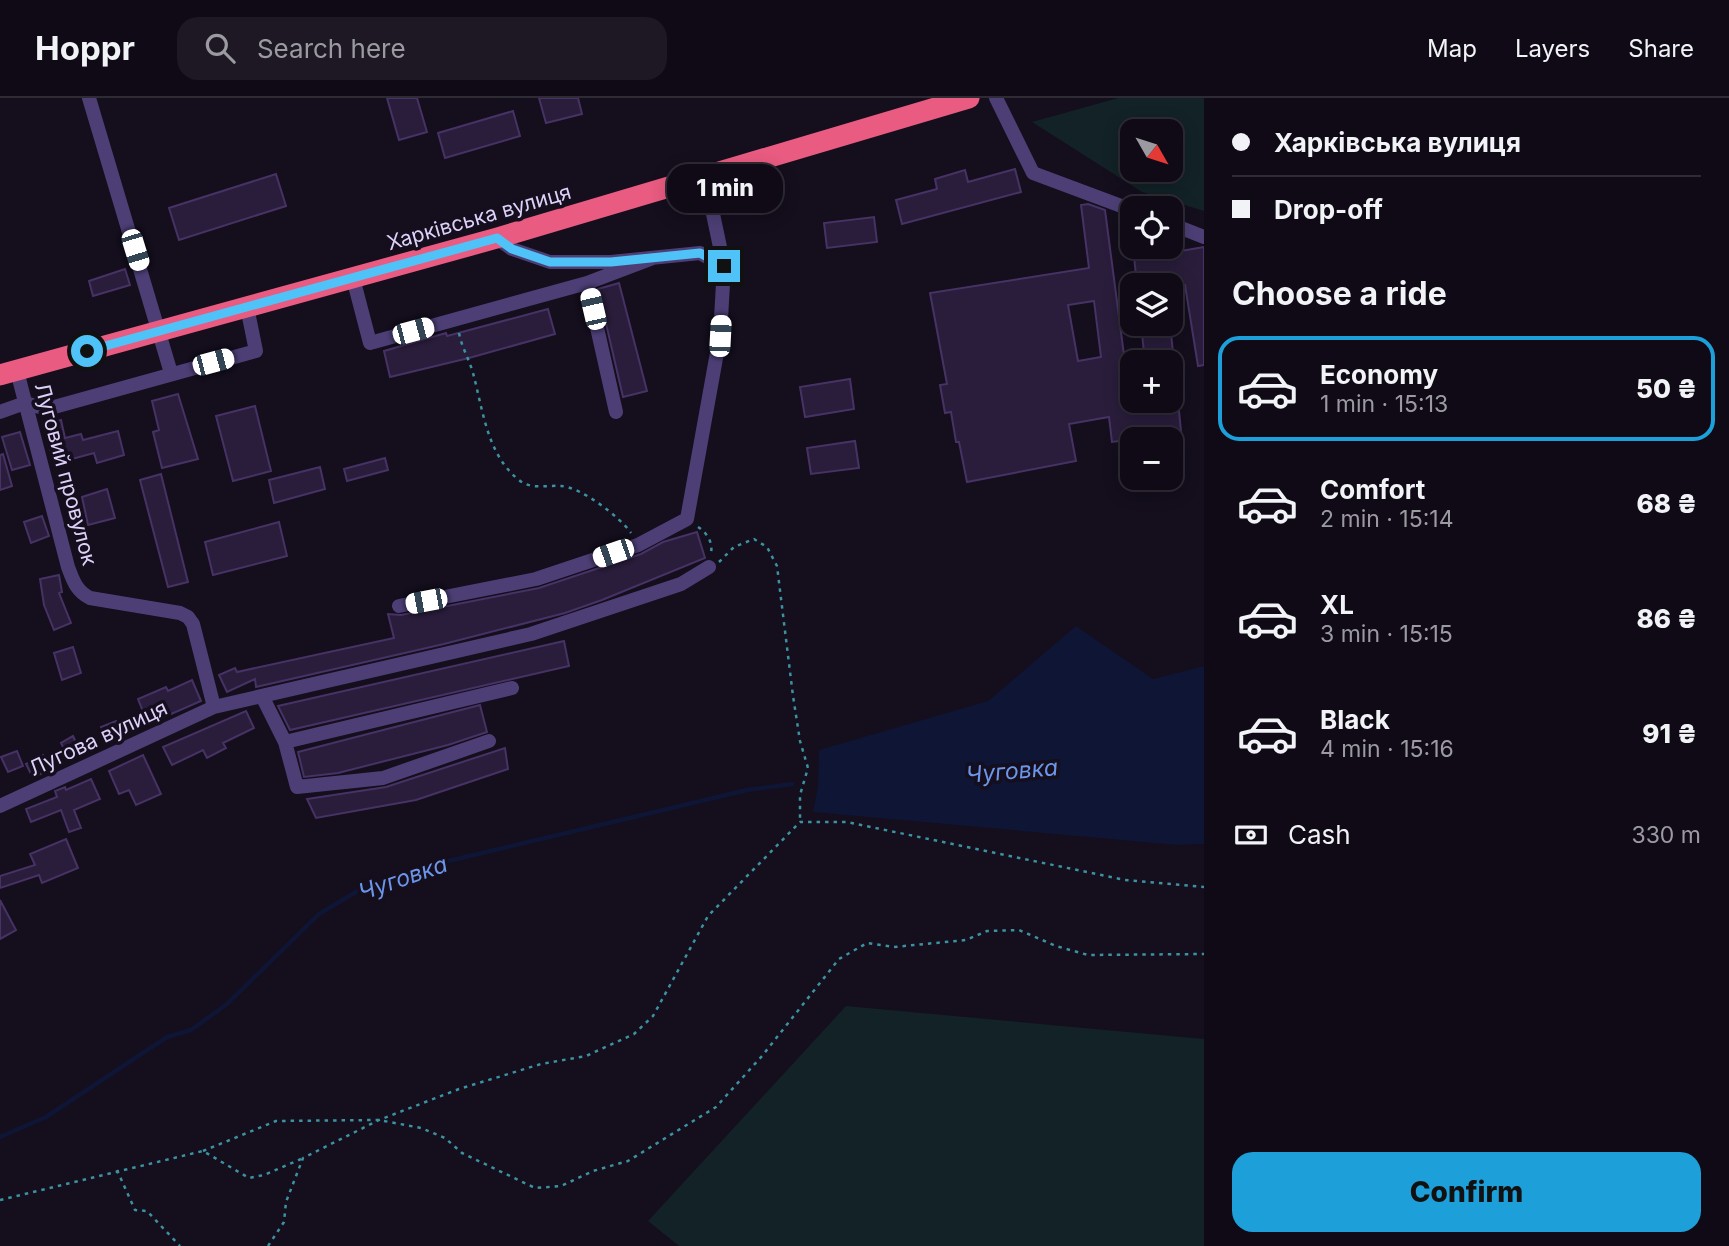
<!DOCTYPE html>
<html lang="en">
<head>
<meta charset="utf-8">
<style>
	:root { --surface:#0f0a16; --page:#1d1823; --text:#f1f3f6; --muted:#9b9aa1; --line:#2f2b35; --accent:#1d9fd9 }
	body { margin:0; font-family:Inter,sans-serif; background:var(--page); color:var(--text); height:100vh; display:flex; flex-direction:column; font-size:26px; white-space:nowrap }
	* { box-sizing:border-box; margin:0 }
	p { font-size:23px; color:var(--muted) }
	.icon { flex:none; width:38px; height:38px; fill:none; stroke:currentColor; stroke-width:2; stroke-linecap:round; stroke-linejoin:round }
	.map { position:relative; flex:1; overflow:hidden }
	.side { display:flex; flex-direction:column; background:var(--surface); width:525px }
	.side>* { flex:none }
	.banner { display:grid; align-content:center; height:154px; padding:0 28px; background:var(--surface) }
	.needle { width:46px; rotate:129deg }
	.tools { position:absolute; left:1120px; top:21px; display:grid; gap:14px }
	.tools a { display:grid; place-items:center; width:63px; height:63px; border-radius:14px; background:var(--surface); box-shadow:0 4px 18px #0003,0 0 0 2px var(--line); font-size:35px }
	.end { position:absolute; width:32px; height:32px; margin:-16px; border:9px solid #4fc3f7; background:#111; box-shadow:0 0 0 4px #111 }
	.from { border-radius:50% }
	.bubble { position:absolute; height:49px; border-radius:21px; background:var(--surface); box-shadow:0 4px 18px #0003,0 0 0 2px var(--line); font-size:23px; font-weight:800; line-height:49px; text-align:center }
	.car { position:absolute; width:21px; height:42px; margin:-21px -10px; border-radius:9px; box-shadow:0 0 5px 2px #0007; background:linear-gradient(#fff 24%,#345 0 40%,#fff 0 76%,#345 0 86%,#fff 0) }
	.banner b { display:flex; align-items:center; gap:24px; height:66px; font-size:26px }
	.banner b+b { border-top:2px solid var(--line) }
	.banner i { width:18px; height:18px; background:var(--text) }
	ul { padding:0; list-style:none }
	li { display:flex; align-items:center; gap:21px; height:105px; margin:0 14px 10px; padding:0 14px; border:4px solid transparent; border-radius:21px }
	li div { flex:1 }
	li b { display:block; font-size:26px }
	li em { font-style:normal; font-weight:800 }
	li.on { border-color:var(--accent) }
	li>.icon { width:63px; height:63px; stroke-width:1.5 }
	h2 { padding:0 28px; font-size:32px; line-height:84px }
	.pay { display:flex; align-items:center; gap:18px; height:77px; padding:0 28px; font-size:26px }
	.pay p { margin-inline-start:auto }
	.cta { display:flex; gap:14px; margin-top:auto; padding:14px 28px }
	.cta a { flex:1; height:80px; border-radius:21px; background:var(--accent); color:#111; font-size:28px; font-weight:800; line-height:80px; text-align:center }
	header { display:flex; align-items:center; gap:42px; box-sizing:border-box; height:98px; padding:0 35px; background:var(--surface); border-bottom:2px solid var(--line) }
	header strong { font-size:33px }
	nav { display:flex; gap:38px; margin-inline-start:auto; font-size:24px }
	.search { width:490px; height:63px; background:var(--page); display:flex; align-items:center; gap:18px; box-sizing:border-box; padding:0 24px; border-radius:21px; color:var(--muted); font-size:26px }
	main { display:flex; flex:1; min-height:0 }
	.map>svg:first-child { display:block }
</style>
</head>
<body>
<header>
<strong>Hoppr</strong>
<div class="search"><svg class="icon" aria-label="search" viewBox="0 0 24 24"><circle cx="10" cy="10" r="6"/><path d="M15 15l6 6"/></svg>Search here</div>
<nav><a>Map</a><a>Layers</a><a>Share</a></nav>
</header>
<main>
<div class="map">
<svg width="1204" height="1148" viewBox="0 0 1204 1148">
	<rect width="100%" height="100%" fill="#140e1d"/>
	<path fill="#122226" fill-rule="evenodd" d="M 1118,0 L 1204,0 L 1204,113 L 1142,94 L 1032,24 ZM 1132,33 L 1171,33 L 1171,72 L 1132,72 Z
		M 846,908 L 1204,941 L 1204,1148 L 679,1148 L 648,1123 Z"/>
	<path fill="#0f1535" d="M 1076,528 L 1153,581 L 1204,568 L 1204,746 L 1177,747 L 813,714 L 818,688 L 819,652 L 988,603 Z"/>
	<g fill="none" stroke-linecap="round" stroke-linejoin="round">
		<path stroke="#0f1535" stroke-width="4.5" d="M 0,1039 L 46,1019 L 167,939 L 191,932 L 227,906 L 319,816 L 366,788 L 411,772 L 747,692 L 792,686"/>
	</g>
	<path fill="#291d3b" stroke="#463264" stroke-width="2" fill-rule="evenodd" d="M 387,0 L 417,0 L 427,34 L 399,42 Z
		M 539,0 L 578,0 L 582,16 L 546,25 Z
		M 513,13 L 520,38 L 445,60 L 438,35 Z
		M 1015,71 L 1021,94 L 902,126 L 896,102 L 937,91 L 935,81 L 965,72 L 968,84 Z
		M 276,76 L 286,108 L 179,142 L 169,110 Z
		M 1088,106 L 1105,112 L 1130,303 L 1178,303 L 1181,333 L 1135,338 L 1135,341 L 1112,344 L 1109,319 L 1069,326 L 1076,363 L 967,384 L 959,344 L 956,344 L 951,314 L 945,315 L 940,287 L 947,286 L 930,195 L 1089,170 L 1081,107 ZM 1094,203 L 1101,259 L 1078,263 L 1068,207 Z
		M 874,119 L 877,144 L 827,150 L 824,125 Z
		M 1133,149 L 1162,149 L 1163,156 L 1204,149 L 1204,267 L 1198,268 L 1185,187 L 1137,187 Z
		M 125,171 L 130,187 L 93,198 L 89,183 Z
		M 619,185 L 647,293 L 623,299 L 598,191 Z
		M 548,211 L 555,236 L 469,260 L 390,279 L 384,253 L 446,235 L 447,238 Z
		M 1141,226 L 1170,226 L 1174,264 L 1145,264 Z
		M 850,281 L 854,311 L 805,319 L 800,289 Z
		M 178,296 L 198,361 L 162,370 L 153,334 L 159,332 L 152,303 Z
		M 255,308 L 271,373 L 233,383 L 216,318 Z
		M 61,322 L 65,340 L 81,336 L 83,342 L 118,333 L 124,357 L 97,365 L 94,355 L 61,364 L 58,349 L 50,352 L 44,327 Z
		M 20,334 L 30,367 L 12,372 L 2,339 Z
		M 855,343 L 859,370 L 811,376 L 807,350 Z
		M 3,356 L 12,388 L 0,392 L 0,357 Z
		M 385,360 L 388,372 L 347,383 L 344,371 Z
		M 320,369 L 325,391 L 274,405 L 269,382 Z
		M 161,376 L 188,484 L 168,489 L 140,382 Z
		M 107,391 L 115,420 L 88,427 L 82,399 Z
		M 42,418 L 49,438 L 31,445 L 24,424 Z
		M 279,424 L 287,458 L 213,477 L 205,444 Z
		M 697,434 L 705,460 L 602,502 L 565,515 L 444,546 L 256,589 L 255,581 L 227,594 L 219,577 L 235,570 L 237,574 L 394,540 L 388,516 L 401,517 L 539,490 L 641,456 L 663,444 Z
		M 59,477 L 62,494 L 59,495 L 71,525 L 54,532 L 44,507 L 40,481 Z
		M 564,543 L 569,568 L 290,632 L 278,608 Z
		M 73,549 L 81,575 L 62,582 L 54,555 Z
		M 192,582 L 201,603 L 107,644 L 101,629 L 116,623 L 118,628 L 144,616 L 138,601 L 166,589 L 168,593 Z
		M 480,607 L 487,634 L 448,647 L 338,675 L 304,679 L 298,654 Z
		M 246,613 L 254,630 L 223,645 L 226,650 L 207,660 L 203,652 L 172,667 L 163,649 Z
		M 73,638 L 81,656 L 69,662 L 61,645 Z
		M 505,650 L 508,671 L 416,702 L 316,720 L 307,701 L 386,689 Z
		M 17,653 L 23,668 L 8,674 L 1,659 Z
		M 43,657 L 50,671 L 33,680 L 26,666 Z
		M 143,657 L 161,696 L 136,707 L 129,692 L 119,696 L 109,673 Z
		M 91,681 L 100,701 L 74,712 L 81,730 L 69,734 L 61,712 L 31,724 L 26,711 L 57,699 L 55,693 L 65,689 L 66,692 Z
		M 66,741 L 78,770 L 42,785 L 39,777 L 0,790 L 0,778 L 35,767 L 30,756 Z
		M 0,802 L 16,832 L 0,841 Z"/>
	<g fill="none" stroke-linecap="round" stroke-linejoin="round">
		<path stroke="#3c92a1" stroke-width="2.5" stroke-dasharray="3.5 5" stroke-linecap="butt" d="M 459,235 C 462,250 469,261 473,275 C 483,312 487,357 519,382 C 531,392 547,387 561,388 C 581,389 620,419 631,435
			M 698,429 C 707,435 713,444 711,455
			M 719,464 L 734,449 L 754,441 L 767,449 L 777,468 L 793,598 L 800,643 L 808,670 L 800,697 L 800,724
			M 203,1053 L 276,1023 L 379,1022 L 421,1030 L 445,1040 L 462,1055 L 535,1090 L 561,1088 L 593,1073 L 628,1063 L 716,1009 L 762,958 L 839,861 L 867,845 L 894,849 L 966,842 L 987,833 L 1019,832 L 1056,848 L 1088,857 L 1204,856
			M 117,1072 L 135,1112 L 147,1113 L 180,1148
			M 0,1102 L 203,1053 L 249,1080 L 264,1077 L 301,1061
			M 268,1148 L 284,1124 L 286,1104 L 303,1060 L 379,1022 L 459,991 L 541,966 L 586,958 L 634,936 L 653,918 L 708,818 L 800,724 L 847,724 L 1125,782 L 1204,789"/>
		<path stroke="#4d3f76" stroke-width="14" d="M 89,0 L 171,275
			M 996,0 L 1033,75 L 1132,112
			M 1171,126 L 1204,139
			M 497,140 L 512,151 L 550,164 L 611,164 L 700,155 L 724,168
			M 353,180 L 370,245 L 587,185 L 653,160
			M 587,185 L 616,314
			M 17,273 L 68,469 C 73,482 76,493 90,500 L 180,515 L 188,519 L 193,526 L 214,609
			M 0,314 L 25,305 L 47,311 L 256,253 L 247,209
			M 399,508 L 536,481 L 638,447 L 687,421 L 720,238 L 724,168 L 705,78
			M 262,598 L 285,644 L 512,590
			M 285,644 L 297,689 L 383,680 L 489,643
			M 0,708 L 214,609 L 531,536 L 681,486 L 709,469"/>
		<path stroke="#e95b81" stroke-width="21" d="M 0,277 L 497,140 L 969,0"/>
	</g>
	<g fill="none" stroke-linecap="round" stroke-linejoin="round">
		<path stroke="#4fc3f7" stroke-width="9" d="M 87,253 L 497,140 L 512,151 L 550,164 L 611,164 L 700,155 L 724,168"/>
	</g>
	<g text-anchor="middle" dominant-baseline="central" stroke-width="7" stroke-linejoin="round" paint-order="stroke">
		<g font-size="21" fill="#ddd0f9" stroke="#140e1d">
			<text transform="translate(479 119) rotate(-16)">Харківська вулиця</text>
			<text transform="translate(66 376) rotate(75)">Луговий провулок</text>
			<text transform="translate(98 640) rotate(-25)">Лугова вулиця</text>
		</g>
		<g font-size="23" font-style="italic" fill="#6c96ec" stroke="#140e1d">
			<text transform="translate(1012 673) rotate(-5)">Чуговка</text>
			<text transform="translate(403 780) rotate(-19)">Чуговка</text>
		</g>
	</g>
</svg>
<div class="tools">
<a><svg class="needle" viewBox="-14 -14 28 28"><path d="M0-13l5 13h-10z" fill="#e53935"/><path d="M0 13l5-13h-10z" fill="#9b9aa1"/></svg></a>
<a><svg class="icon" aria-label="locate" viewBox="0 0 24 24"><circle cx="12" cy="12" r="6"/><path d="M12 2v4M12 18v4M2 12h4M18 12h4"/></svg></a>
<a><svg class="icon" aria-label="layers" viewBox="0 0 24 24"><path d="M12 4l9 5-9 5-9-5zM3 14l9 5 9-5"/></svg></a>
<a>+</a>
<a>−</a>
</div>
<i class="end from" style="left:87px;top:253px"></i>
<i class="end" style="left:724px;top:168px"></i>
<div class="bubble" style="left:667px;top:66px;width:116px">1 min</div>
<i class="car" style="left:135px;top:152px;rotate:163deg"></i>
<i class="car" style="left:593px;top:211px;rotate:347deg"></i>
<i class="car" style="left:413px;top:233px;rotate:75deg"></i>
<i class="car" style="left:720px;top:238px;rotate:3deg"></i>
<i class="car" style="left:213px;top:264px;rotate:75deg"></i>
<i class="car" style="left:613px;top:455px;rotate:251deg"></i>
<i class="car" style="left:426px;top:503px;rotate:259deg"></i>
</div>
<section class="side">
<div class="banner">
<b><i class="from"></i>Харківська вулиця</b>
<b><i></i>Drop-off</b>
</div>
<h2>Choose a ride</h2>
<ul>
<li class="on"><svg class="icon" aria-label="car" viewBox="0 0 24 24"><path d="M5 17H2v-5l4-1 3-4h7l3 4 3 1v5h-3M9 17h6M6 11h13"/><circle cx="7" cy="17" r="2"/><circle cx="17" cy="17" r="2"/></svg><div><b>Economy</b><p>1 min · 15:13</p></div><em>50 ₴</em></li>
<li><svg class="icon" aria-label="car" viewBox="0 0 24 24"><path d="M5 17H2v-5l4-1 3-4h7l3 4 3 1v5h-3M9 17h6M6 11h13"/><circle cx="7" cy="17" r="2"/><circle cx="17" cy="17" r="2"/></svg><div><b>Comfort</b><p>2 min · 15:14</p></div><em>68 ₴</em></li>
<li><svg class="icon" aria-label="car" viewBox="0 0 24 24"><path d="M5 17H2v-5l4-1 3-4h7l3 4 3 1v5h-3M9 17h6M6 11h13"/><circle cx="7" cy="17" r="2"/><circle cx="17" cy="17" r="2"/></svg><div><b>XL</b><p>3 min · 15:15</p></div><em>86 ₴</em></li>
<li><svg class="icon" aria-label="car" viewBox="0 0 24 24"><path d="M5 17H2v-5l4-1 3-4h7l3 4 3 1v5h-3M9 17h6M6 11h13"/><circle cx="7" cy="17" r="2"/><circle cx="17" cy="17" r="2"/></svg><div><b>Black</b><p>4 min · 15:16</p></div><em>91 ₴</em></li>
</ul>
<div class="pay"><svg class="icon" aria-label="cash" viewBox="0 0 24 24"><path d="M3 7h18v10H3z"/><circle cx="12" cy="12" r="2"/></svg>Cash<p>330 m</p></div>
<div class="cta"><a>Confirm</a></div>
</section>
</main>
</body>
</html>
